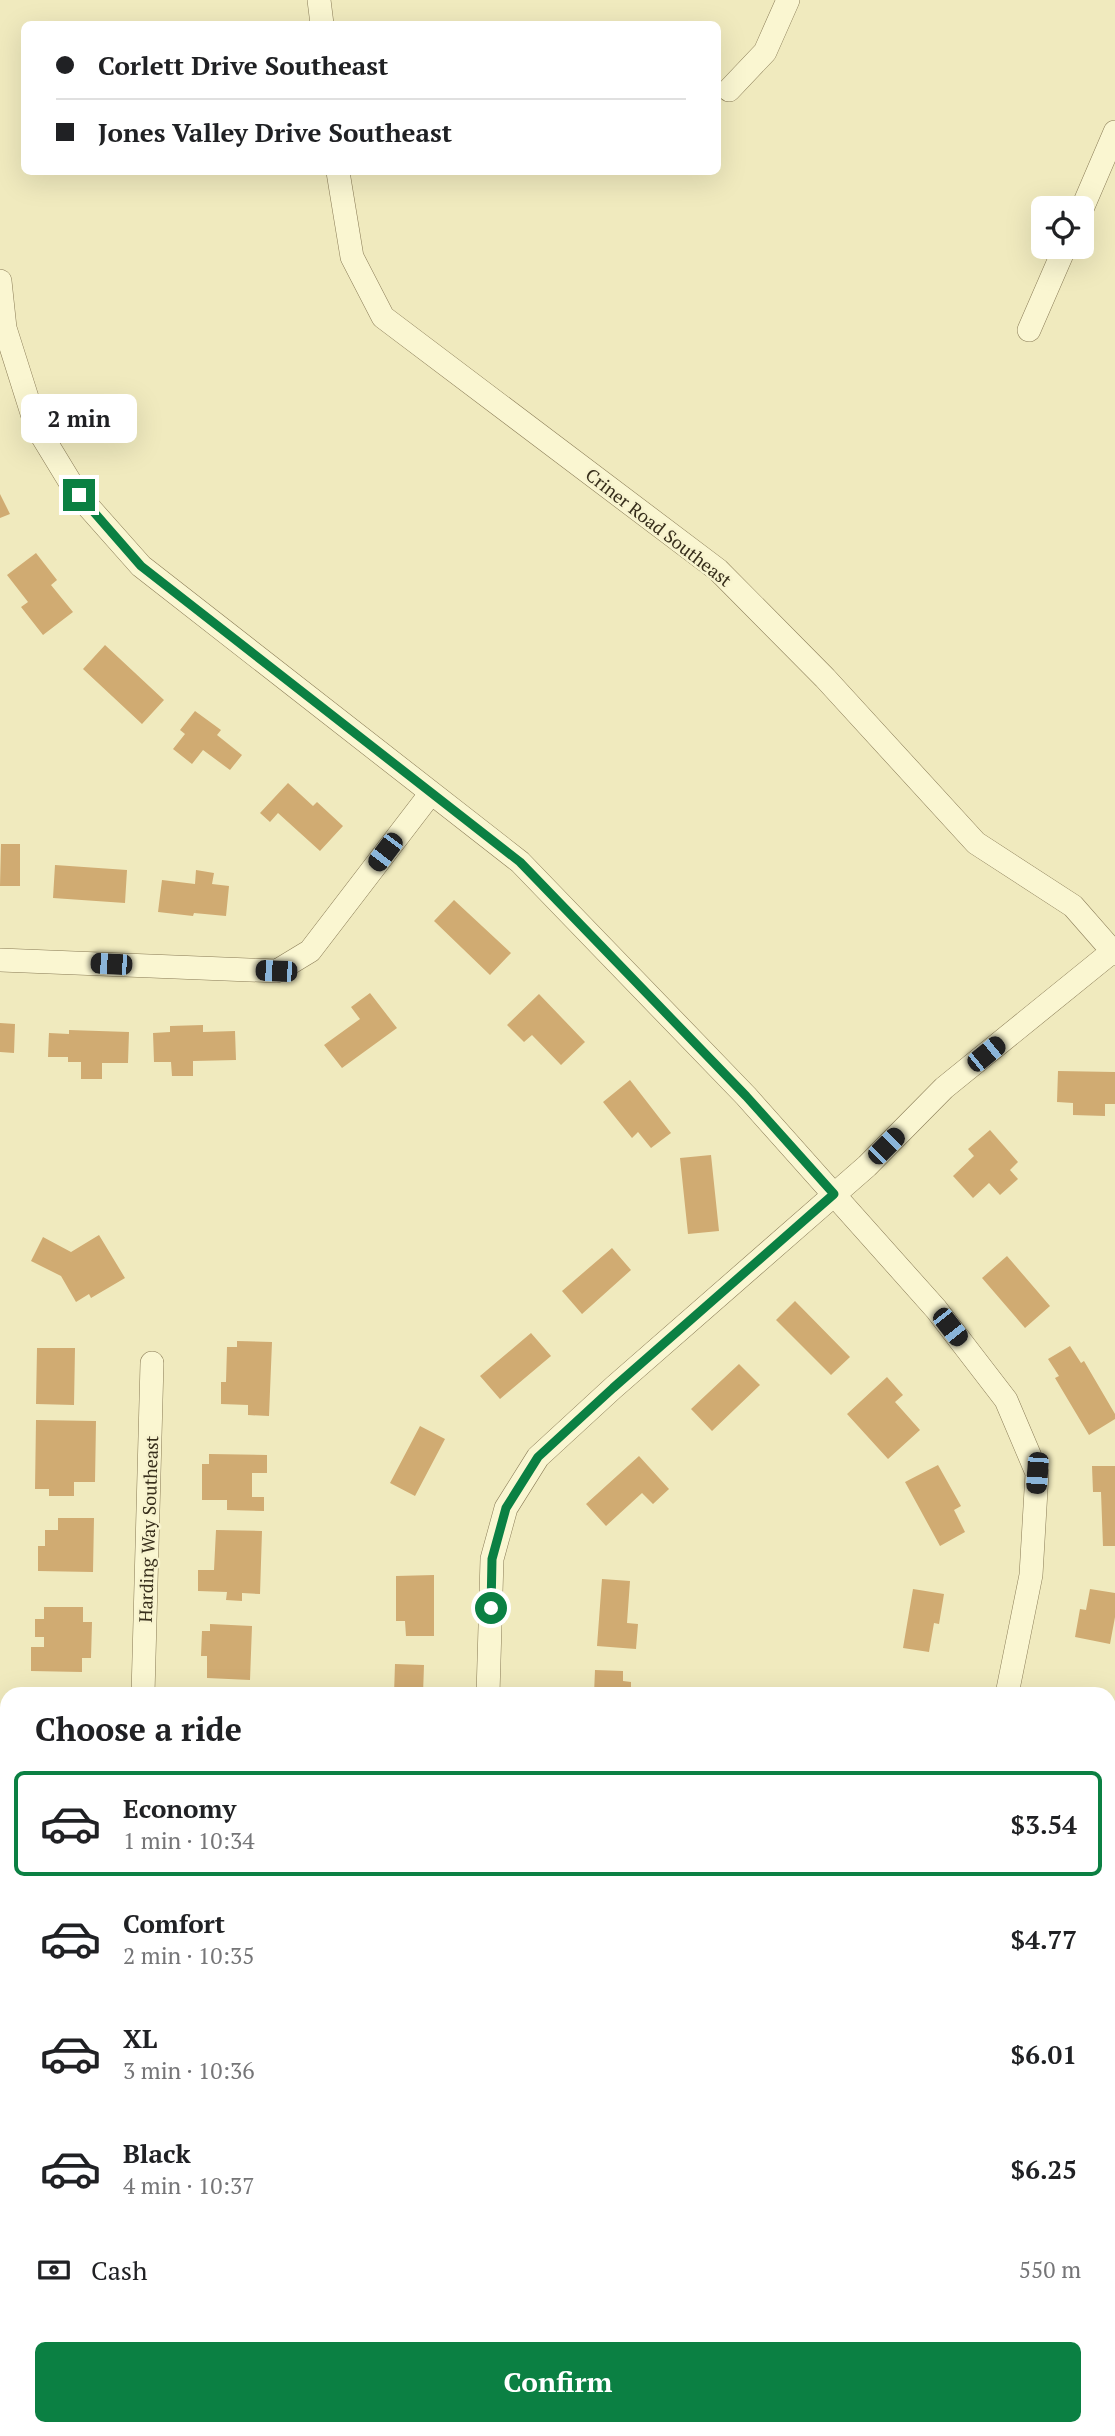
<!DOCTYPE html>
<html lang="en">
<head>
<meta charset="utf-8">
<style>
	:root { --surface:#fff; --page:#f2f2f2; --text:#202124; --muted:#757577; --line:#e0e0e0; --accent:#0b8043 }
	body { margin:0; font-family:"PT Serif",serif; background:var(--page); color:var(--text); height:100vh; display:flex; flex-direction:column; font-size:26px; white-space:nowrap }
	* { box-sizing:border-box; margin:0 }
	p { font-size:23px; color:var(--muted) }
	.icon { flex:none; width:38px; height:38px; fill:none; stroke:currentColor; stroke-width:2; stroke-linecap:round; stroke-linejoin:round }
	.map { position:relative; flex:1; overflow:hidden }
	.panel { position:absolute; left:0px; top:1687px; width:1116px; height:749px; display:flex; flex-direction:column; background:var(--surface); border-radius:21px 21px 0 0; box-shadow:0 7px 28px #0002 }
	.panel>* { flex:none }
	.banner { position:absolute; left:21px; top:21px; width:700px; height:154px; border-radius:10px; box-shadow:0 7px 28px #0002; display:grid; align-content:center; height:154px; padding:0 35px; background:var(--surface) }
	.tools { position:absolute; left:1031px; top:196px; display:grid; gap:14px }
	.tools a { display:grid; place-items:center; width:63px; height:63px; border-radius:10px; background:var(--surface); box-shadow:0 7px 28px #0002; font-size:35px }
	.end { position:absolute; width:32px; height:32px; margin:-16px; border:9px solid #0b8043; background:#fff; box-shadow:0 0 0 4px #fff }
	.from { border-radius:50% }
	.bubble { position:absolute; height:49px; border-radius:10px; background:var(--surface); box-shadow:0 7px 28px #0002; font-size:23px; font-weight:600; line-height:49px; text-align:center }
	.car { position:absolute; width:21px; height:42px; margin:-21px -10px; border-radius:9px; box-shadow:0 0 5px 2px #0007; background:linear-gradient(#222 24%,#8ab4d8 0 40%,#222 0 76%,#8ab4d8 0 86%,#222 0) }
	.banner b { display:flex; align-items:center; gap:24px; height:66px; font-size:26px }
	.banner b+b { border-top:2px solid var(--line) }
	.banner i { width:18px; height:18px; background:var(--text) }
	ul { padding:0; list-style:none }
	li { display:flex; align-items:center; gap:21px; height:105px; margin:0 14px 10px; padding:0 21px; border:4px solid transparent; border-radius:10px }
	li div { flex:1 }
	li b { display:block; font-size:26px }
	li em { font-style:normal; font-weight:600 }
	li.selected { border-color:var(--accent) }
	li>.icon { width:63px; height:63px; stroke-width:1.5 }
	h2 { padding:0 35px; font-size:32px; line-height:84px }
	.pay { display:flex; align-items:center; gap:18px; height:77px; padding:0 35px; font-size:26px }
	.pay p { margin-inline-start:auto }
	.primary-button { display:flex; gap:14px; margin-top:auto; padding:14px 35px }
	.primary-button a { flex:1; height:80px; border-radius:10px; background:var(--accent); color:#fff; font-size:28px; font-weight:600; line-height:80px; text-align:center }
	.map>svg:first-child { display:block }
</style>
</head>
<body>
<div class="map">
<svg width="1115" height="2436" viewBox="0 0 1115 2436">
	<rect width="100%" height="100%" fill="#f0eabe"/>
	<path fill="#d0ab72" d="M 0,494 L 10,514 L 0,518 Z
		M 36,553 L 57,580 L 51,585 L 73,612 L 43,635 L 21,607 L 28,602 L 7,575 Z
		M 105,645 L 164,700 L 142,724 L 83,669 Z
		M 195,711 L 221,730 L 217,735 L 242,755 L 230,770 L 203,750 L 192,764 L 173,749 L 185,734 L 180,730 Z
		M 288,783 L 313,806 L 317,802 L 343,826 L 320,851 L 278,813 L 270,822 L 260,813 Z
		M 1,844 L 20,844 L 20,886 L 0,886 Z
		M 55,865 L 127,870 L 125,903 L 53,898 Z
		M 196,870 L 214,873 L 212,884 L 229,886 L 226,916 L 194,913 L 193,916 L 158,912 L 162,880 L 195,884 Z
		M 454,900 L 511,953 L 490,975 L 434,921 Z
		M 370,993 L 397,1028 L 342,1068 L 324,1045 L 360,1019 L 351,1007 Z
		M 539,994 L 585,1042 L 561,1065 L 532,1035 L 524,1042 L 507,1025 Z
		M 0,1023 L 15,1024 L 14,1053 L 0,1052 Z
		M 203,1025 L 203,1032 L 235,1031 L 236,1060 L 193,1061 L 193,1076 L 172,1076 L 171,1062 L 154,1062 L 153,1033 L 170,1032 L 170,1026 Z
		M 69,1030 L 129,1032 L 128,1063 L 102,1063 L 102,1079 L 81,1079 L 81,1062 L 68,1062 L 68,1057 L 48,1057 L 49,1033 L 69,1034 Z
		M 1058,1071 L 1115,1072 L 1115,1104 L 1105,1104 L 1105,1116 L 1073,1115 L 1073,1103 L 1057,1102 Z
		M 630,1080 L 671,1133 L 651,1148 L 638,1132 L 632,1138 L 603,1102 Z
		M 990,1130 L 1018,1162 L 1010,1170 L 1018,1179 L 1000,1195 L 989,1183 L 973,1198 L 953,1176 L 974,1156 L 968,1149 Z
		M 711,1155 L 719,1231 L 688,1234 L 680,1158 Z
		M 99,1235 L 125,1278 L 91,1298 L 89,1294 L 76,1302 L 61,1276 L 31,1261 L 43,1237 L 71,1252 Z
		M 612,1248 L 631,1270 L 582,1314 L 562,1291 Z
		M 1007,1256 L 1050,1306 L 1025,1328 L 982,1278 Z
		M 795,1301 L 850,1357 L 831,1375 L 776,1320 Z
		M 531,1333 L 551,1356 L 500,1399 L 480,1376 Z
		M 237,1341 L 272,1342 L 269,1416 L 248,1415 L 248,1405 L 221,1404 L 221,1382 L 226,1382 L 227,1347 L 237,1347 Z
		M 1070,1346 L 1081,1363 L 1084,1361 L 1115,1414 L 1115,1419 L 1089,1435 L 1055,1378 L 1059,1376 L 1048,1359 Z
		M 37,1348 L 75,1348 L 74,1405 L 36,1404 Z
		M 739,1364 L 760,1385 L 712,1431 L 691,1409 Z
		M 887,1377 L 903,1395 L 895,1402 L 920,1430 L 888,1459 L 847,1414 Z
		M 36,1420 L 96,1421 L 95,1482 L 74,1482 L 74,1496 L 49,1496 L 49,1489 L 35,1489 Z
		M 420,1426 L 445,1439 L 415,1496 L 390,1483 Z
		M 209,1454 L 267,1455 L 267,1473 L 252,1473 L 252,1497 L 264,1497 L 264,1511 L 227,1510 L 227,1500 L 202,1500 L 202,1464 L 209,1464 Z
		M 639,1456 L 669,1489 L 653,1504 L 642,1493 L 606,1526 L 586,1504 Z
		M 938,1465 L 961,1506 L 954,1510 L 965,1532 L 940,1546 L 905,1482 Z
		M 1092,1466 L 1115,1466 L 1115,1546 L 1103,1546 L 1101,1492 L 1093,1492 Z
		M 58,1518 L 94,1518 L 93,1572 L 38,1571 L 38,1546 L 45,1546 L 45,1530 L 58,1530 Z
		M 216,1530 L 262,1531 L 260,1594 L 242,1593 L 242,1601 L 226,1600 L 227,1592 L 198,1591 L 198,1570 L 214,1570 Z
		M 434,1575 L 434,1636 L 406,1636 L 405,1621 L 396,1621 L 396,1576 Z
		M 602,1579 L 630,1581 L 627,1623 L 638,1624 L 636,1649 L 597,1646 Z
		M 913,1589 L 944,1594 L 939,1624 L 934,1623 L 929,1652 L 903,1648 Z
		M 1090,1589 L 1115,1593 L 1115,1617 L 1110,1644 L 1075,1637 L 1080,1609 L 1086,1610 Z
		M 44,1607 L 83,1607 L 83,1622 L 92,1622 L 91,1658 L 82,1658 L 82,1672 L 31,1671 L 31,1647 L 44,1647 L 44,1637 L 35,1637 L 35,1619 L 44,1619 Z
		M 210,1624 L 252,1626 L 250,1680 L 207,1678 L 207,1656 L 201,1656 L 202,1631 L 210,1631 Z
		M 395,1664 L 424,1665 L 423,1694 L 394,1694 Z
		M 595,1670 L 623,1671 L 623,1681 L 631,1682 L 631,1694 L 594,1694 Z
		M 0,1822 L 7,1823 L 7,1849 L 0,1846 Z
		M 2,1871 L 7,1871 L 7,1943 L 0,1942 L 0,1909 L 3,1909 L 5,1897 L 0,1896 Z
		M 0,2025 L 7,2025 L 7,2051 L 0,2051 Z
		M 0,2194 L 7,2194 L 7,2217 L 0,2216 Z
		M 0,2415 L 7,2417 L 7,2429 L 86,2429 L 85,2436 L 0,2436 Z
		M 264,2429 L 342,2429 L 340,2436 L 262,2436 Z
		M 840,2429 L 840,2436 L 816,2436 L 816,2430 Z"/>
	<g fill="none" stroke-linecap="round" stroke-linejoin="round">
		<g stroke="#897b56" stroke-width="12">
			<path id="lane" d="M 358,2436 L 358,2429"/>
		</g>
		<g stroke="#897b56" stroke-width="24">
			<path id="street" d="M 319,0 L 322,24
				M 729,90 L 765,52 L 788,0
				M 338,172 L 352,257 L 383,317 L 718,570 L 825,678 L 976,843 L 1073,906 L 1115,954
				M 1082,209 L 1115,132
				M 0,281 L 5,328 L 36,426 L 78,495 L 141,566 L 520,862 L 746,1096 L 936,1309 L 1006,1400 L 1037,1473 L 1031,1575 L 1007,1694
				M 1029,330 L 1065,247
				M 0,960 L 277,971 L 310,951 L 431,793
				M 143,1694 L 152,1363
				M 488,1694 L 492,1559 L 506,1508 L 538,1457 L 613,1388 L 867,1166 L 944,1088 L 1113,951
				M 0,2119 L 7,2119
				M 895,2436 L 895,2429"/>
		</g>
		<use href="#lane" stroke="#faf6d1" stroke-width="10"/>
		<use href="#street" stroke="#faf6d1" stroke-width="23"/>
	</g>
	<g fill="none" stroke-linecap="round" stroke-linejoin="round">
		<path stroke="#0b8043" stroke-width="9" d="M 79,495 L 141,566 L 520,862 L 746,1096 L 834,1194 L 613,1388 L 538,1457 L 506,1508 L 492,1559 L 491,1608"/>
	</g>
	<g text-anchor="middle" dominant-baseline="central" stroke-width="5" stroke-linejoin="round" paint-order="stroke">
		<g font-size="18" fill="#372e1b" stroke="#f7f3ce">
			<text transform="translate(659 527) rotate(38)">Criner Road Southeast</text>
			<text transform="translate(148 1529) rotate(-88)">Harding Way Southeast</text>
		</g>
	</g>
</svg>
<div class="tools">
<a><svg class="icon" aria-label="locate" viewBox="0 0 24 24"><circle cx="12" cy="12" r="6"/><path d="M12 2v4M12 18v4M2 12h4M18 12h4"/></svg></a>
</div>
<i class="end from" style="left:491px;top:1608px"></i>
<i class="end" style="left:79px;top:495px"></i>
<div class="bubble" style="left:21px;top:394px;width:116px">2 min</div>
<i class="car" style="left:385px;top:852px;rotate:217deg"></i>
<i class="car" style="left:111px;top:964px;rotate:273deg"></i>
<i class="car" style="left:276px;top:971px;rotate:272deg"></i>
<i class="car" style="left:986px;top:1054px;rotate:51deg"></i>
<i class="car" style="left:886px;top:1146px;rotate:45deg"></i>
<i class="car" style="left:950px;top:1327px;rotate:142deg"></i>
<i class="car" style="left:1037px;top:1473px;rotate:184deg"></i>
<div class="banner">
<b><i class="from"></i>Corlett Drive Southeast</b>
<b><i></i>Jones Valley Drive Southeast</b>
</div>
<section class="panel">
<h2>Choose a ride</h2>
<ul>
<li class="selected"><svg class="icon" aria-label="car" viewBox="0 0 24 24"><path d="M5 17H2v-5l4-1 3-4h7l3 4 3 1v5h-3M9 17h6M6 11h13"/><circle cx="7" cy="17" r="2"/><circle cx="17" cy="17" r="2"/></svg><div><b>Economy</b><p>1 min · 10:34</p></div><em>$3.54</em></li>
<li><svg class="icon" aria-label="car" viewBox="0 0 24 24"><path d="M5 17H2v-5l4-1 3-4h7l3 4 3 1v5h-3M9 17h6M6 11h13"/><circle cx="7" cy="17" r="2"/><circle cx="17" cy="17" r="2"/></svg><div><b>Comfort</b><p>2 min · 10:35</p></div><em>$4.77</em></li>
<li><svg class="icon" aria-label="car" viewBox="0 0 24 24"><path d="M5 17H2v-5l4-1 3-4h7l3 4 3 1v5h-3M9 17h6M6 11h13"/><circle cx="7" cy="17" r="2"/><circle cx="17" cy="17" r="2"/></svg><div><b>XL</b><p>3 min · 10:36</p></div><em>$6.01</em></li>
<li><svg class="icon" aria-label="car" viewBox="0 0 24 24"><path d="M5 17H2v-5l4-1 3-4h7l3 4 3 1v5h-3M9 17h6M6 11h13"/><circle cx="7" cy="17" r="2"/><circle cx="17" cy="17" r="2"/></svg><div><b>Black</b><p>4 min · 10:37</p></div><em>$6.25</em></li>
</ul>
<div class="pay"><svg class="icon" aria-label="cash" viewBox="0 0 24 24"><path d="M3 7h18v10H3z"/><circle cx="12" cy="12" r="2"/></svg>Cash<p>550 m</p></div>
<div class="primary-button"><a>Confirm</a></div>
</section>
</div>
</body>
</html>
